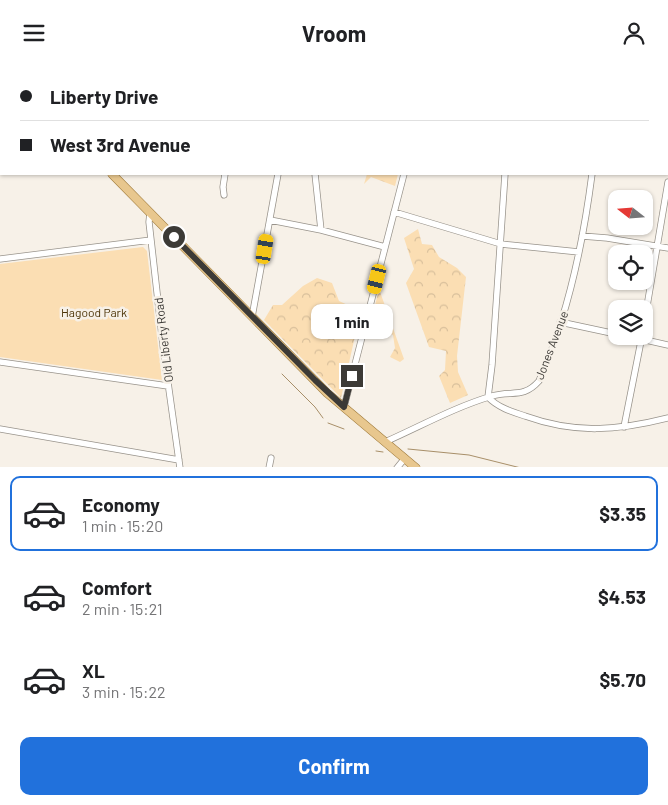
<!DOCTYPE html>
<html lang="en">
<head>
<meta charset="utf-8">
<style>
	:root { --surface:#fff; --page:#f2f2f2; --text:#202124; --muted:#757577; --line:#e0e0e0; --accent:#2171dc }
	body { margin:0; font-family:Barlow,sans-serif; background:var(--page); color:var(--text); height:100vh; display:flex; flex-direction:column; font-size:19px; white-space:nowrap }
	* { box-sizing:border-box; margin:0 }
	p { font-size:16px; color:var(--muted) }
	.icon { flex:none; width:28px; height:28px; fill:none; stroke:currentColor; stroke-width:2; stroke-linecap:round; stroke-linejoin:round }
	.map { position:relative; height:402px; overflow:hidden }
	.side { display:flex; flex-direction:column; background:var(--surface); flex:1 }
	.side>* { flex:none }
	.top-card { position:absolute; left:0px; top:0px; width:669px; height:110px; box-shadow:0 1px 4px #0004; display:grid; align-content:center; height:110px; padding:0 20px; background:var(--surface) }
	.needle { width:32px; rotate:287deg }
	.buttons { position:absolute; left:608px; top:125px; display:grid; gap:10px }
	.buttons a { display:grid; place-items:center; width:45px; height:45px; border-radius:10px; background:var(--surface); box-shadow:0 1px 4px #0004; font-size:25px }
	.end { position:absolute; width:22px; height:22px; margin:-11px; border:6px solid #3c3a36; background:#fff; box-shadow:0 0 0 2px #fff }
	.from { border-radius:50% }
	.bubble { position:absolute; height:35px; border-radius:10px; background:var(--surface); box-shadow:0 1px 4px #0004; font-size:16px; font-weight:700; line-height:35px; text-align:center }
	.car { position:absolute; width:15px; height:30px; margin:-15px -8px; border-radius:6px; box-shadow:0 0 4px 1px #0007; background:linear-gradient(#f5c518 24%,#345 0 40%,#f5c518 0 76%,#345 0 86%,#f5c518 0) }
	.top-card b { display:flex; align-items:center; gap:18px; height:48px; font-size:19px }
	.top-card b+b { border-top:1px solid var(--line) }
	.top-card i { width:12px; height:12px; background:var(--text) }
	ul { padding:9px 0 0; list-style:none }
	li { display:flex; align-items:center; gap:15px; height:75px; margin:0 10px 8px; padding:0 10px; border:2px solid transparent; border-radius:10px }
	li div { flex:1 }
	li b { display:block; font-size:19px }
	li em { font-style:normal; font-weight:700 }
	li.active { border-color:var(--accent) }
	li>.icon { width:45px; height:45px; stroke-width:1.5 }
	.primary-button { display:flex; gap:10px; margin-top:auto; padding:10px 20px }
	.primary-button a { flex:1; height:58px; border-radius:10px; background:var(--accent); color:#fff; font-size:20px; font-weight:700; line-height:58px; text-align:center }
	header { display:flex; justify-content:space-between; align-items:center; height:65px; padding:0 20px; background:var(--surface); font-size:22px; font-weight:700 }
	.map>svg:first-child { display:block }
</style>
</head>
<body>
<header><svg class="icon" aria-label="menu" viewBox="0 0 24 24"><path d="M4 6h16M4 12h16M4 18h16"/></svg>Vroom<svg class="icon" aria-label="person" viewBox="0 0 24 24"><circle cx="12" cy="8" r="4"/><path d="M4 21q1-7 8-7t8 7"/></svg></header>
<div class="map">
<svg width="668" height="403" viewBox="0 0 668 403">
	<defs>
		<pattern id="forest-crowns" width="20" height="18" patternUnits="userSpaceOnUse" patternTransform="scale(1.25)"><rect width="20" height="18" fill="#fbdeb3"/><path d="M2 6a3 3 0 1 1 6 0M12 15a3 3 0 1 1 6 0" fill="none" stroke="#d8bf9b"/></pattern>
	</defs>
	<rect width="100%" height="100%" fill="#f7f1e8"/>
	<path fill="url(#forest-crowns)" d="M 367,109 L 398,109 L 395,121 L 371,112 L 364,119 Z
		M 418,164 L 422,179 L 432,180 L 439,192 L 457,203 L 466,212 L 457,291 L 458,307 L 468,330 L 450,338 L 439,311 L 445,305 L 446,286 L 429,282 L 406,218 L 414,204 L 404,173 Z
		M 317,213 L 332,218 L 339,236 L 350,241 L 350,249 L 342,247 L 340,263 L 356,267 L 341,333 L 264,255 L 273,240 L 282,240 L 303,221 Z
		M 379,224 L 404,294 L 400,297 L 390,292 L 395,283 L 393,270 L 371,257 Z"/>
	<path fill="#fbdeb3" d="M 143,182 L 147,186 L 162,315 L 0,292 L 0,199 Z"/>
	<g fill="none" stroke-linecap="round" stroke-linejoin="round">
		<path stroke="#a88f69" stroke-width="1" d="M 282,309 L 315,342 L 323,353
			M 328,358 L 344,364
			M 408,384 L 469,390 L 521,403
			M 376,386 L 383,387"/>
		<g stroke="#98938b" stroke-width="7">
			<path id="minor" d="M 113,0 L 113,1
				M 177,1 L 177,0
				M 244,1 L 245,0
				M 297,1 L 298,0
				M 427,1 L 427,0
				M 511,1 L 511,0
				M 652,1 L 657,0
				M 668,52 L 668,51
				M 315,109 L 321,165
				M 505,109 L 492,300 L 488,332 C 497,342 512,347 525,351 C 575,369 617,366 668,353
				M 224,130 L 223,122 L 225,109
				M 394,147 L 501,179 L 579,187
				M 150,148 L 149,157 L 164,289 L 180,403
				M 270,155 L 321,165 L 385,182
				M 582,171 L 607,173 L 668,183
				M 0,194 L 151,175
				M 252,252 L 278,109
				M 560,257 L 616,269
				M 644,259 L 668,117
				M 628,271 L 668,280
				M 0,297 L 168,321
				M 344,342 L 404,109
				M 624,362 L 642,271
				M 0,364 L 179,395
				M 385,377 C 421,361 455,342 492,331 C 512,325 523,334 539,316 C 568,251 583,179 592,109
				M 269,403 L 271,393
				M 397,403 L 405,393"/>
		</g>
		<g stroke="#a17d3e" stroke-width="9">
			<path id="major" d="M 42,0 L 42,1
				M 112,109 L 327,328 L 416,403"/>
		</g>
		<use href="#minor" stroke="#fff" stroke-width="5.5"/>
		<use href="#major" stroke="#e8c78e" stroke-width="8"/>
	</g>
	<g fill="none" stroke-linecap="round" stroke-linejoin="round">
		<path stroke="#3c3a36" stroke-width="6" d="M 174,172 L 315,315 L 344,342 L 352,311"/>
	</g>
	<g text-anchor="middle" dominant-baseline="central" stroke-width="5" stroke-linejoin="round" paint-order="stroke">
		<g font-size="12" fill="#4b3306" stroke="#f7f1e8">
			<text x="94" y="247">Hagood Park</text>
		</g>
		<g font-size="12" fill="#3c3a36" stroke="#f7f1e8">
			<text transform="translate(163 275) rotate(-97)">Old Liberty Road</text>
			<text transform="translate(551 280) rotate(-69)">Jones Avenue</text>
		</g>
	</g>
</svg>
<div class="buttons">
<a><svg class="needle" viewBox="-14 -14 28 28"><path d="M0-13l5 13h-10z" fill="#e53935"/><path d="M0 13l5-13h-10z" fill="#757577"/></svg></a>
<a><svg class="icon" aria-label="locate" viewBox="0 0 24 24"><circle cx="12" cy="12" r="6"/><path d="M12 2v4M12 18v4M2 12h4M18 12h4"/></svg></a>
<a><svg class="icon" aria-label="layers" viewBox="0 0 24 24"><path d="M12 4l9 5-9 5-9-5zM3 14l9 5 9-5"/></svg></a>
</div>
<i class="end from" style="left:174px;top:172px"></i>
<i class="end" style="left:352px;top:311px"></i>
<div class="bubble" style="left:311px;top:239px;width:82px">1 min</div>
<i class="car" style="left:265px;top:184px;rotate:9deg"></i>
<i class="car" style="left:377px;top:214px;rotate:194deg"></i>
<div class="top-card">
<b><i class="from"></i>Liberty Drive</b>
<b><i></i>West 3rd Avenue</b>
</div>
</div>
<section class="side">
<ul>
<li class="active"><svg class="icon" aria-label="car" viewBox="0 0 24 24"><path d="M5 17H2v-5l4-1 3-4h7l3 4 3 1v5h-3M9 17h6M6 11h13"/><circle cx="7" cy="17" r="2"/><circle cx="17" cy="17" r="2"/></svg><div><b>Economy</b><p>1 min · 15:20</p></div><em>$3.35</em></li>
<li><svg class="icon" aria-label="car" viewBox="0 0 24 24"><path d="M5 17H2v-5l4-1 3-4h7l3 4 3 1v5h-3M9 17h6M6 11h13"/><circle cx="7" cy="17" r="2"/><circle cx="17" cy="17" r="2"/></svg><div><b>Comfort</b><p>2 min · 15:21</p></div><em>$4.53</em></li>
<li><svg class="icon" aria-label="car" viewBox="0 0 24 24"><path d="M5 17H2v-5l4-1 3-4h7l3 4 3 1v5h-3M9 17h6M6 11h13"/><circle cx="7" cy="17" r="2"/><circle cx="17" cy="17" r="2"/></svg><div><b>XL</b><p>3 min · 15:22</p></div><em>$5.70</em></li>
</ul>
<div class="primary-button"><a>Confirm</a></div>
</section>
</body>
</html>
